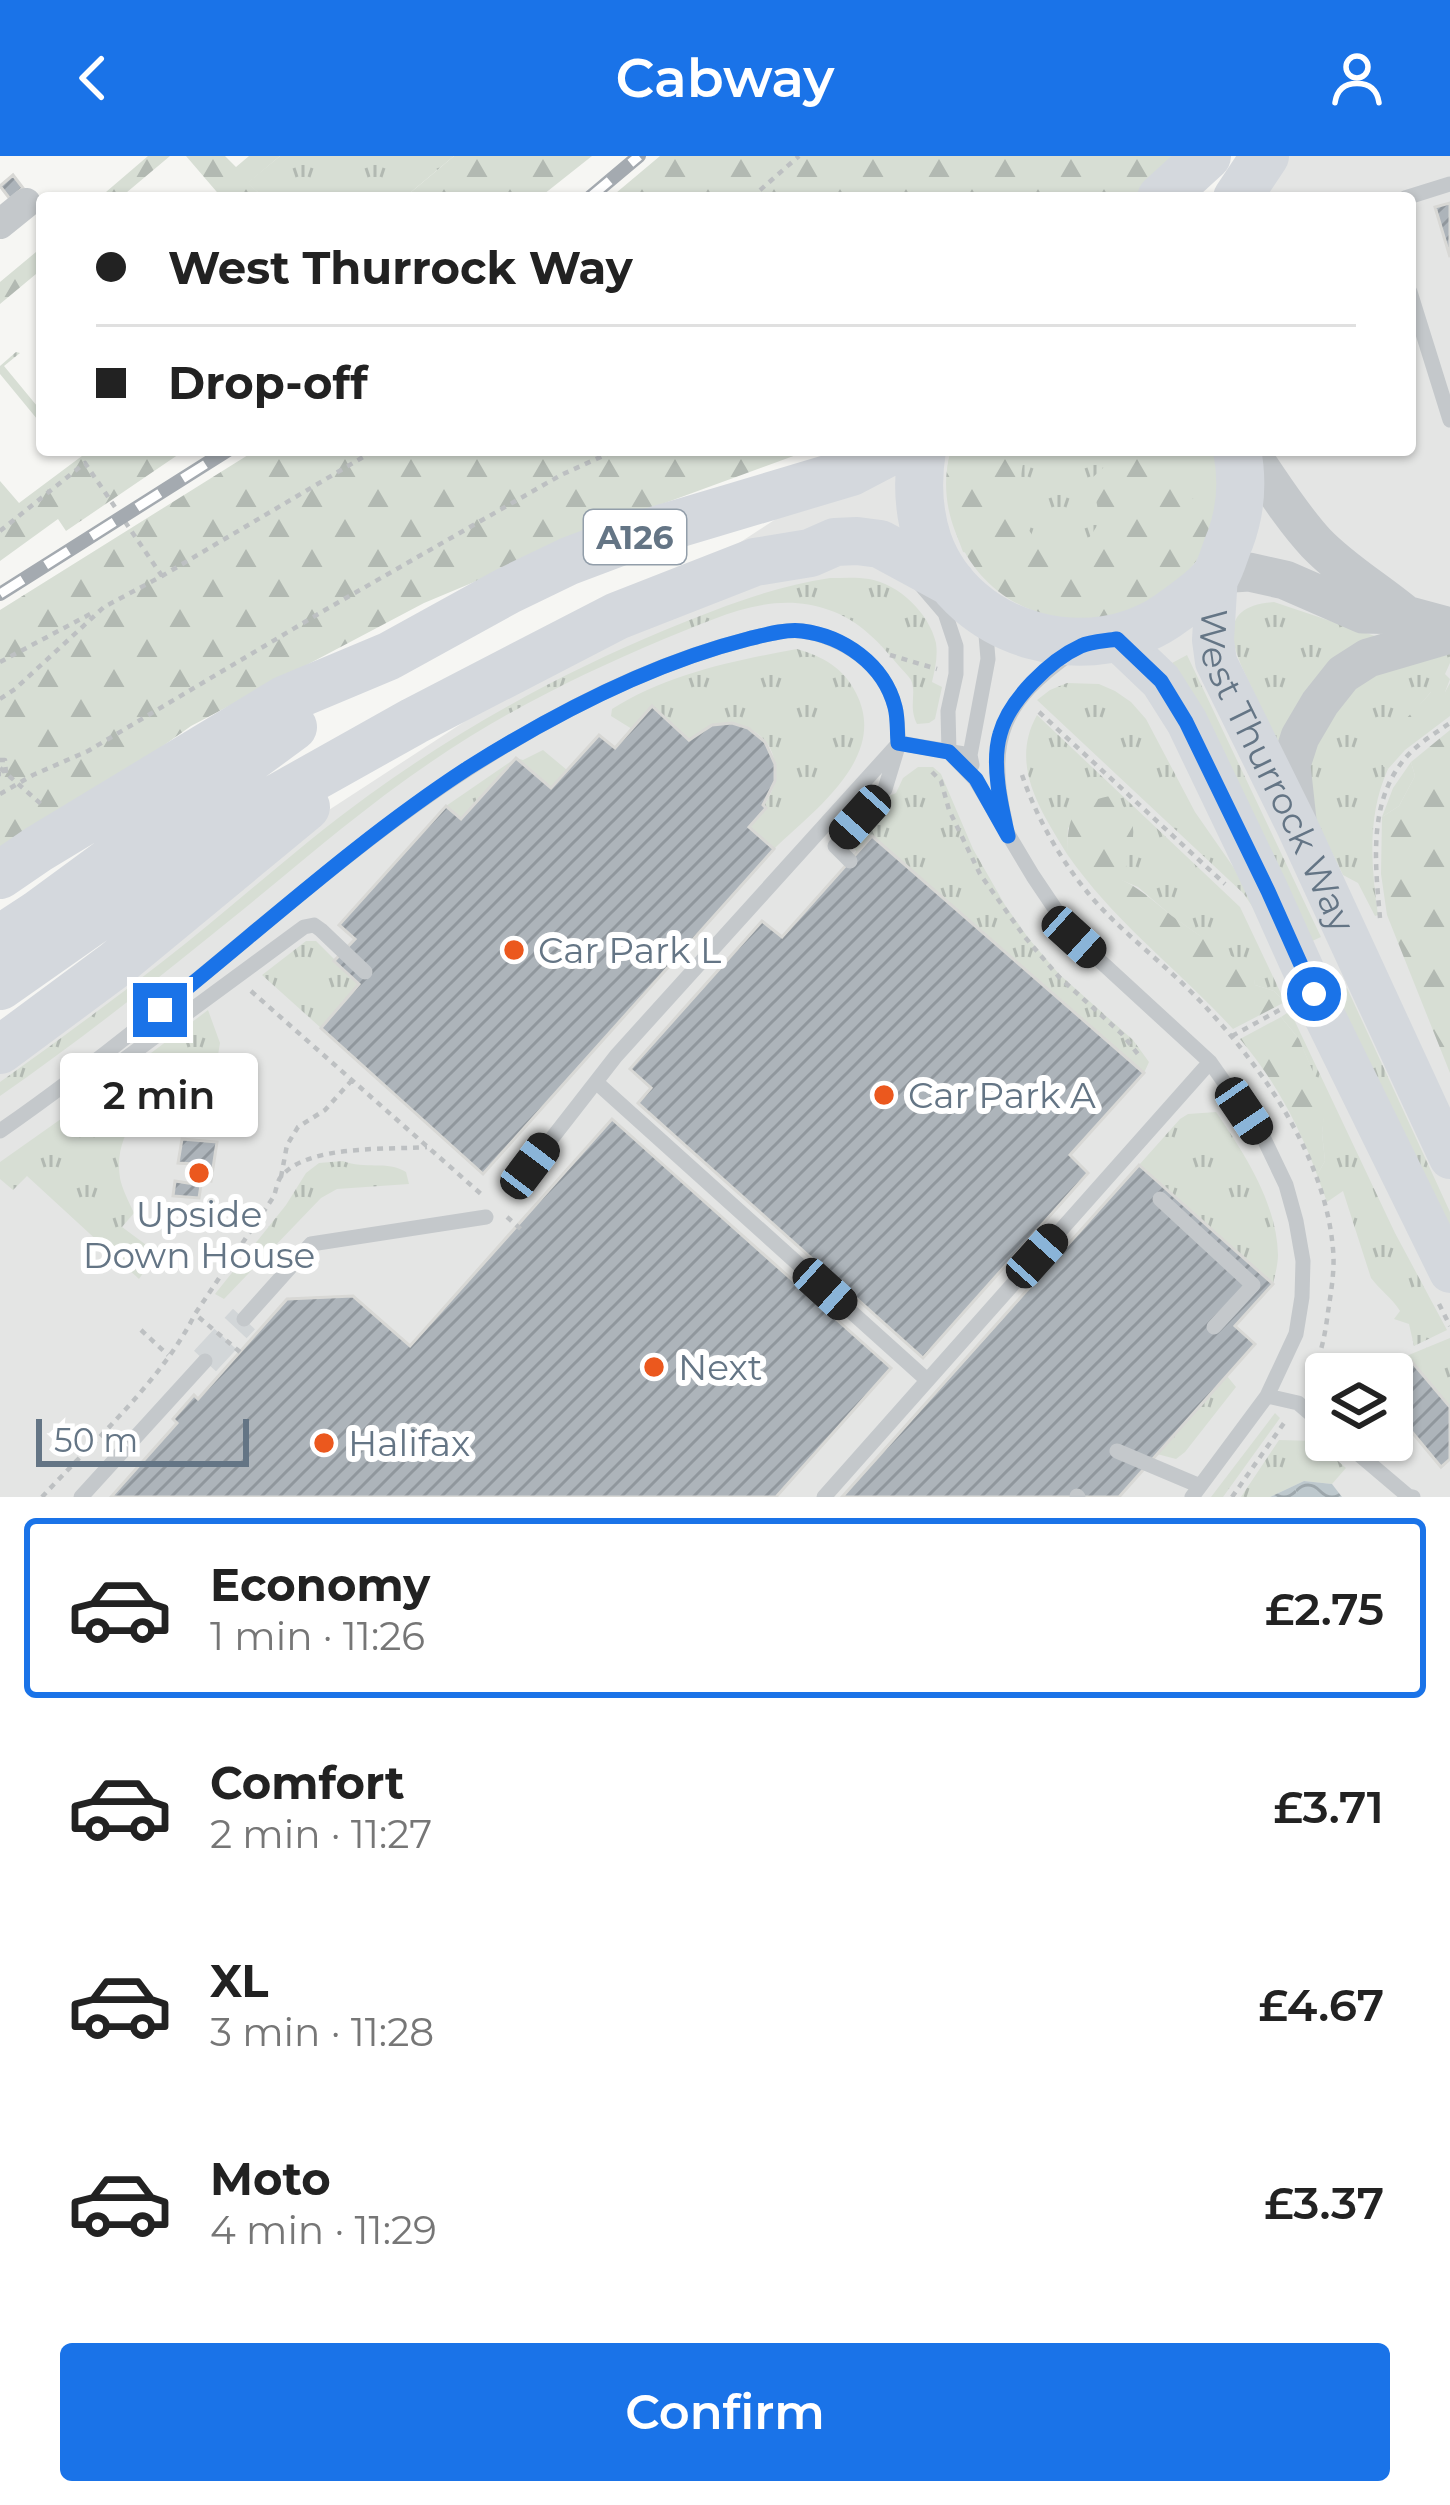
<!DOCTYPE html>
<html lang="en">
<head>
<meta charset="utf-8">
<style>
	:root { --surface:#fff; --page:#f6f6f6; --text:#222; --muted:#767676; --line:#e0e0e0; --accent:#1a73e8 }
	body { margin:0; font-family:Montserrat,sans-serif; background:var(--page); color:var(--text); height:100vh; display:flex; flex-direction:column; font-size:45px; white-space:nowrap }
	* { box-sizing:border-box; margin:0 }
	p { font-size:39px; color:var(--muted) }
	.icon { flex:none; width:66px; height:66px; fill:none; stroke:currentColor; stroke-width:2; stroke-linecap:round; stroke-linejoin:round }
	.map { position:relative; height:1341px; overflow:hidden }
	.sheet { display:flex; flex-direction:column; background:var(--surface); flex:1 }
	.sheet>* { flex:none }
	.hud { position:absolute; left:36px; top:36px; width:1380px; height:264px; border-radius:12px; box-shadow:0 3px 9px #0004; display:grid; align-content:center; height:264px; padding:0 60px; background:var(--surface) }
	.fabs { position:absolute; left:1305px; top:1197px; display:grid; gap:24px }
	.fabs a { display:grid; place-items:center; width:108px; height:108px; border-radius:12px; background:var(--surface); box-shadow:0 3px 9px #0004; font-size:60px }
	.scale { position:absolute; left:36px; bottom:30px; width:213px; box-sizing:border-box; padding-left:12px; border:6px solid #647585; border-top:0; font-size:33px; line-height:42px; white-space:nowrap; color:#647585; -webkit-text-stroke:9px #fff; paint-order:stroke }
	.end { position:absolute; width:54px; height:54px; margin:-27px; border:15px solid #1a73e8; background:#fff; box-shadow:0 0 0 6px #fff }
	.from { border-radius:50% }
	.bubble { position:absolute; height:84px; border-radius:12px; background:var(--surface); box-shadow:0 3px 9px #0004; font-size:39px; font-weight:600; line-height:84px; text-align:center }
	.car { position:absolute; width:36px; height:72px; margin:-36px -18px; border-radius:15px; box-shadow:0 0 9px 3px #0007; background:linear-gradient(#222 24%,#8ab4d8 0 40%,#222 0 76%,#8ab4d8 0 86%,#222 0) }
	.hud b { display:flex; align-items:center; gap:42px; height:114px; font-size:45px }
	.hud b+b { border-top:3px solid var(--line) }
	.hud i { width:30px; height:30px; background:var(--text) }
	ul { padding:21px 0 0; list-style:none }
	li { display:flex; align-items:center; gap:36px; height:180px; margin:0 24px 18px; padding:0 36px; border:6px solid transparent; border-radius:12px }
	li div { flex:1 }
	li b { display:block; font-size:45px }
	li em { font-style:normal; font-weight:600 }
	li.selected { border-color:var(--accent) }
	li>.icon { width:108px; height:108px; stroke-width:1.5 }
	.cta { display:flex; gap:24px; margin-top:auto; padding:24px 60px }
	.cta a { flex:1; height:138px; border-radius:12px; background:var(--accent); color:#fff; font-size:48px; font-weight:600; line-height:138px; text-align:center }
	header { display:flex; justify-content:space-between; align-items:center; height:156px; padding:0 60px; background:var(--accent); color:#fff; font-size:54px; font-weight:600 }
	.map>svg:first-child { display:block }
</style>
</head>
<body>
<header><svg class="icon" aria-label="back" viewBox="0 0 24 24"><path d="M15 5l-7 7 7 7"/></svg>Cabway<svg class="icon" aria-label="person" viewBox="0 0 24 24"><circle cx="12" cy="8" r="4"/><path d="M4 21q1-7 8-7t8 7"/></svg></header>
<div class="map">
<svg width="1450" height="1341" viewBox="0 0 1450 1341">
	<defs>
		<pattern id="grass-tufts" width="24" height="20" patternUnits="userSpaceOnUse" patternTransform="scale(3)"><rect width="24" height="20" fill="#d7ded4"/><path d="M3 7l-1-3M5 7V3M7 7l1-3M15 17l-1-3M17 17v-4M19 17l1-3" fill="none" stroke="#b2b9b2"/></pattern>
		<pattern id="forest-firs" width="22" height="20" patternUnits="userSpaceOnUse" patternTransform="scale(3)"><rect width="22" height="20" fill="#d7ded4"/><path d="M5 1l3.5 6h-7zM16 11l3.5 6h-7z" fill="#b2b9b2"/></pattern>
		<pattern id="water-waves" width="16" height="10" patternUnits="userSpaceOnUse" patternTransform="scale(3)"><rect width="16" height="10" fill="#bdc8cd"/><path d="M0 5q4-4 8 0t8 0" fill="none" stroke="#9da7ac"/></pattern>
		<pattern id="building-hatch" width="6" height="6" patternUnits="userSpaceOnUse" patternTransform="scale(3)"><rect width="6" height="6" fill="#adb4ba"/><path d="M-1 1l2-2M0 6l6-6M5 7l2-2" fill="none" stroke="#90979d"/></pattern>
	</defs>
	<rect width="100%" height="100%" fill="#f6f6f3"/>
	<path fill="#e4e5e4" fill-rule="evenodd" d="M 1260,0 L 1450,0 L 1450,1341 L 0,1341 L 0,868 L 882,294 L 1410,294 L 1410,42 L 1227,42 ZM 1326,1218 L 1392,1218 L 1392,1284 L 1326,1284 Z"/>
	<path fill="url(#grass-tufts)" d="M 280,0 L 454,0 L 404,42 L 259,42 L 260,38 L 247,27 Z
		M 16,196 L 20,197 L 4,210 L 42,256 L 42,269 L 0,218 L 0,210 Z
		M 951,294 L 1213,294 C 1224,329 1218,368 1200,399 C 1192,413 1178,425 1167,437 L 963,396 C 950,361 941,330 951,294 Z
		M 830,422 C 843,422 857,421 869,423 C 899,428 929,457 936,487 C 938,501 935,513 932,526 L 942,531 L 935,563 L 929,567 L 917,568 C 908,550 917,538 911,524 C 908,519 903,515 899,510 C 880,487 859,464 829,454 C 772,433 717,462 664,483 C 583,517 504,556 431,606 C 366,650 306,702 245,752 C 165,817 85,881 0,940 L 0,926 C 55,887 109,847 162,806 C 232,752 297,691 369,639 C 460,573 561,517 665,474 C 719,452 771,431 830,422 Z
		M 1274,446 L 1378,481 L 1280,591 C 1270,571 1260,550 1251,530 C 1233,494 1213,450 1274,446 Z
		M 797,493 C 823,501 843,511 856,537 C 889,601 815,653 774,693 L 749,671 C 759,655 774,640 775,621 C 780,570 723,553 689,584 L 652,551 L 632,573 L 611,560 L 612,553 C 668,518 732,505 797,493 Z
		M 1450,495 L 1450,507 L 1445,518 L 1450,523 L 1445,536 L 1431,536 L 1418,551 L 1383,610 L 1388,613 C 1367,659 1371,710 1378,759 L 1375,760 L 1358,727 L 1343,719 L 1305,642 L 1309,586 L 1359,525 Z
		M 1187,499 L 1321,781 L 1310,786 L 1172,507 Z
		M 1067,527 L 1099,528 L 1115,535 L 1131,546 L 1146,563 L 1195,656 L 1234,712 L 1261,764 L 1244,738 L 1037,544 L 1050,534 Z
		M 1037,559 L 1240,751 L 1285,846 L 1274,835 L 1255,829 L 1253,817 L 1173,761 L 1138,731 L 1121,724 L 1068,671 L 1067,698 C 1041,655 1009,609 1037,559 Z
		M 543,594 L 567,614 L 551,632 L 461,663 L 446,650 L 516,602 L 523,604 Z
		M 1411,606 L 1415,620 L 1399,650 L 1382,661 L 1393,632 Z
		M 918,611 L 933,611 L 941,618 L 973,693 L 1005,749 L 1029,783 L 1059,818 L 1133,884 L 1149,906 L 1144,917 L 872,681 L 857,696 L 849,686 L 849,679 L 877,645 L 896,637 L 903,622 Z
		M 306,785 L 316,785 L 359,828 L 321,872 L 262,819 Z
		M 1347,832 L 1450,1056 L 1450,1086 L 1335,839 Z
		M 208,854 L 220,887 L 213,929 C 204,929 193,928 184,930 C 144,942 113,978 120,1022 C 122,1033 129,1046 134,1057 L 122,1071 L 157,1097 L 139,1123 L 27,1020 L 13,1034 L 0,1023 L 0,1006 L 102,934 Z
		M 1290,855 L 1395,1077 L 1447,1174 L 1414,1190 L 1409,1168 L 1394,1163 L 1400,1155 C 1392,1142 1380,1134 1371,1122 L 1343,1035 L 1327,1046 L 1317,1019 L 1325,1005 L 1322,977 L 1325,946 L 1299,883 L 1281,861 Z
		M 1216,956 C 1244,997 1277,1047 1278,1099 C 1278,1108 1275,1119 1273,1128 L 1139,1009 L 1180,963 L 1188,958 Z
		M 343,1005 C 365,1014 387,1004 406,1016 L 409,1028 L 337,1033 L 321,1042 L 224,1143 L 215,1138 L 286,1049 L 306,1017 L 319,1007 Z
		M 1450,1182 L 1450,1251 L 1412,1207 L 1392,1224 L 1392,1218 L 1326,1218 L 1326,1232 L 1319,1224 L 1322,1217 L 1382,1210 Z
		M 1227,1220 L 1236,1231 L 1185,1296 L 1176,1303 L 1157,1298 Z
		M 1275,1257 L 1280,1262 L 1223,1341 L 1211,1341 Z
		M 1279,1284 L 1315,1285 L 1346,1312 L 1332,1328 L 1304,1325 L 1270,1341 L 1241,1341 Z"/>
	<path fill="url(#forest-firs)" d="M 148,0 L 170,0 L 120,42 L 99,42 Z
		M 186,0 L 225,0 L 236,11 L 249,0 L 280,0 L 248,27 L 260,38 L 259,42 L 222,42 Z
		M 454,0 L 592,0 L 539,42 L 404,42 Z
		M 660,0 L 1194,0 L 1149,42 L 610,42 Z
		M 42,91 L 42,113 L 0,148 L 0,126 Z
		M 90,294 L 185,294 L 66,375 L 58,363 L 0,405 L 0,325 L 19,347 Z
		M 256,294 L 810,294 L 654,351 L 424,447 L 191,570 L 0,706 L 0,454 Z
		M 951,294 L 1026,294 L 1014,351 L 1034,382 L 1054,396 L 1085,389 L 1100,365 L 1092,322 L 1114,302 L 1106,294 L 1179,294 L 1189,348 L 1202,330 L 1217,339 C 1208,484 1005,510 955,375 C 945,349 943,321 951,294 Z
		M 1450,527 L 1450,560 L 1405,594 L 1388,613 L 1383,610 C 1383,579 1412,559 1431,536 L 1445,536 Z
		M 1450,574 L 1450,917 L 1387,759 L 1381,718 L 1382,661 L 1399,650 L 1415,620 L 1411,606 Z
		M 1110,640 C 1147,662 1131,691 1122,724 C 1144,734 1159,751 1179,765 C 1203,783 1231,797 1254,817 L 1255,829 L 1274,835 L 1285,846 L 1233,873 C 1176,811 1115,767 1067,698 C 1068,661 1071,648 1110,640 Z
		M 1281,861 L 1299,883 L 1326,946 L 1322,977 L 1325,1005 L 1317,1019 C 1299,969 1274,923 1240,883 Z"/>
	<path fill="url(#water-waves)" d="M 1304,1325 L 1332,1328 L 1342,1341 L 1270,1341 Z"/>
	<path fill="url(#building-hatch)" stroke="#d8d8d5" stroke-width="3" d="M 13,19 L 23,32 L 10,43 L 0,30 Z
		M 1450,47 L 1450,101 L 1435,51 Z
		M 652,550 L 689,584 L 712,569 L 732,567 L 748,572 L 765,586 L 775,608 L 775,625 L 763,649 L 766,652 L 749,671 L 774,693 L 483,1018 L 321,872 L 359,828 L 334,805 L 355,783 L 339,769 L 446,650 L 461,663 L 516,602 L 551,632 L 599,579 L 615,592 Z
		M 872,680 L 1144,917 L 1070,999 L 1088,1017 L 923,1202 L 638,947 L 651,932 L 630,913 L 762,765 L 782,781 Z
		M 612,963 L 891,1212 L 776,1341 L 111,1341 L 177,1267 L 173,1263 L 194,1239 L 198,1243 L 287,1143 L 353,1140 L 410,1190 Z
		M 182,983 L 217,986 L 211,1025 L 202,1024 L 201,1029 L 189,1027 L 193,1008 L 178,1007 Z
		M 1139,1009 L 1273,1128 L 1235,1170 L 1255,1188 L 1119,1341 L 842,1341 Z
		M 175,1025 L 201,1029 L 199,1042 L 173,1040 Z
		M 1412,1206 L 1450,1251 L 1450,1303 L 1441,1311 L 1406,1269 L 1392,1281 L 1392,1224 Z"/>
	<g fill="none" stroke-linecap="round" stroke-linejoin="round">
		<path stroke="#d2d6d8" stroke-width="30" stroke-dasharray="30 15" stroke-linecap="butt" d="M 205,1205 L 244,1163"/>
		<path stroke="#bdc0c2" stroke-width="4.5" stroke-dasharray="6 6" stroke-linecap="butt" d="M 751,42 L 799,0
			M 0,375 L 85,307 L 162,420
			M 890,499 L 937,513
			M 0,506 L 94,456
			M 0,543 L 15,533 L 104,451 L 162,420 L 375,294
			M 1039,556 L 1225,728
			M 0,604 L 5,604 L 6,618 L 0,618
			M 0,612 L 41,648
			M 932,616 L 941,625 L 949,654 L 980,718 L 1024,780 L 1059,821 L 1122,878 L 1141,902
			M 1022,619 C 1039,669 1070,721 1108,759 C 1138,789 1172,815 1201,846 C 1263,912 1325,1000 1333,1093 C 1335,1114 1331,1136 1328,1156 C 1325,1180 1320,1205 1308,1226
			M 0,638 L 33,619 L 88,595 L 325,454 L 561,319 L 616,294
			M 1380,762 C 1375,705 1367,640 1411,596 C 1422,585 1437,576 1450,567
			M 251,835 L 481,1038
			M 1232,880 L 1285,851
			M 281,1021 L 287,989 L 298,971 L 325,954 L 352,924
			M 507,1061 L 523,1075
			M 1439,1148 L 1450,1170
			M 141,1174 L 168,1199
			M 240,1196 L 195,1158 L 274,1040 C 276,1034 277,1027 280,1022 C 305,988 388,994 427,991
			M 42,1341 C 92,1287 163,1223 195,1158
			M 1232,1341 L 1284,1267"/>
		<path stroke="#c4c8cb" stroke-width="15" d="M 1405,42 L 1450,28
			M 1410,136 L 1450,264
			M 921,429 L 945,457 L 956,490 L 956,518 L 948,555 L 949,596 L 975,623 L 1033,720 L 1074,781 L 1210,906 L 1264,983 L 1286,1029 L 1296,1065 L 1303,1105 L 1302,1141 L 1296,1178 L 1267,1240 L 1192,1341
			M 972,609 L 970,599 L 988,503 L 985,467
			M 1005,665 C 986,583 1003,545 1071,497
			M 850,705 L 835,690 L 885,633 L 899,587 L 970,599
			M 596,926 L 927,1224
			M 72,934 L 118,908 L 304,771 L 314,769 L 321,774 L 365,816
			M 0,975 C 55,937 108,896 160,854 C 259,774 361,682 468,613 C 553,558 649,508 748,483 C 765,479 785,473 802,475 C 843,481 884,508 895,551 C 898,562 897,576 899,587 L 616,900 L 514,1031
			M 1160,1043 L 1253,1129 L 1214,1171
			M 244,1163 L 311,1088 L 486,1061
			M 1267,1240 L 1298,1247 L 1326,1271
			M 1342,1284 L 1408,1340 L 1413,1341
			M 1117,1295 L 1200,1330
			M 1077,1340 L 1078,1341
			M 81,1341 L 205,1205
			M 824,1341 L 1210,906"/>
		<path stroke="#c4c8cb" stroke-width="30" d="M 0,68 L 26,47"/>
		<path stroke="#c4c8cb" stroke-width="39" d="M 1248,294 C 1270,325 1290,359 1316,387 C 1343,415 1376,434 1406,459
			M 1217,418 L 1249,416 L 1285,424 L 1363,458 L 1406,459 L 1450,471
			M 1297,664 L 1291,609 L 1300,581 L 1320,547 L 1343,518 L 1368,502 L 1450,478"/>
		<g stroke="#d4d8dd" stroke-width="42">
			<path id="s1" d="M 1217,418 L 1213,484 L 1216,506 L 1297,670 L 1450,1002"/>
			<path d="M 1117,483 L 1161,525 L 1187,566 L 1268,735 L 1321,853 L 1450,1116"/>
		</g>
		<path stroke="#d4d8dd" stroke-width="48" d="M 1161,42 L 1207,0
			M 1237,42 L 1265,0
			M 922,294 C 917,325 918,355 928,385 C 963,483 1094,516 1174,455 C 1188,445 1206,433 1216,419 C 1222,409 1225,395 1230,384 C 1241,355 1243,325 1237,294
			M 0,719 L 38,693 L 284,544 L 389,500 L 507,435 L 569,405 L 630,382 L 851,316 L 893,294
			M 0,783 L 38,758 L 293,571
			M 0,830 L 232,667 L 414,565 L 617,460 L 755,406 L 810,397 L 835,386 L 857,385 L 880,388 L 952,427
			M 0,894 L 116,808 L 306,651"/>
		<g stroke="#a4aab0" stroke-width="14">
			<path id="rail" d="M 589,42 L 639,0
				M 0,438 L 228,294"/>
		</g>
		<use href="#rail" stroke="#fff" stroke-width="9" stroke-dasharray="27" stroke-linecap="butt"/>
	</g>
	<g fill="none" stroke-linecap="round" stroke-linejoin="round">
		<path stroke="#1a73e8" stroke-width="15" d="M 160,854 C 261,773 359,683 468,612 C 554,558 649,508 748,483 C 765,479 785,473 802,475 C 843,480 884,508 895,551 C 898,562 897,575 898,587 L 949,596 L 976,623 L 1008,680 C 1001,650 991,608 1000,578 C 1009,544 1050,504 1081,490 C 1091,485 1106,485 1117,483 L 1161,525 L 1186,566 L 1268,735 L 1314,838"/>
	</g>
	<g fill="#eb581e" stroke="#fff" stroke-width="4.5">
		<circle cx="514" cy="794" r="12"/>
		<circle cx="884" cy="939" r="12"/>
		<circle cx="199" cy="1017" r="12"/>
		<circle cx="654" cy="1211" r="12"/>
		<circle cx="324" cy="1287" r="12"/>
	</g>
	<g text-anchor="middle" dominant-baseline="central" stroke-width="12" stroke-linejoin="round" paint-order="stroke">
		<rect fill="#fff" stroke="#929eaa" stroke-width="3" x="584" y="354" width="102" height="54" rx="9"/>
		<g font-size="33" font-weight="bold" fill="#647585">
			<text x="635" y="381">A126</text>
		</g>
		<g font-size="36" fill="#647585" stroke="#fff">
			<text stroke="none"><textPath href="#s1" startOffset="210">West Thurrock Way</textPath></text>
		</g>
		<g font-size="36" fill="#647585" stroke="#fff" text-anchor="start">
			<text x="538" y="794">Car Park L</text>
			<text x="908" y="939">Car Park A</text>
			<text x="199" y="1058" text-anchor="middle">Upside<tspan x="199" dy="41">Down House</tspan></text>
			<text x="678" y="1211">Next</text>
			<text x="348" y="1287">Halifax</text>
		</g>
	</g>
</svg>
<div class="fabs">
<a><svg class="icon" aria-label="layers" viewBox="0 0 24 24"><path d="M12 4l9 5-9 5-9-5zM3 14l9 5 9-5"/></svg></a>
</div>
<div class="scale">50 m</div>
<i class="end from" style="left:1314px;top:838px"></i>
<i class="end" style="left:160px;top:854px"></i>
<div class="bubble" style="left:60px;top:897px;width:198px">2 min</div>
<i class="car" style="left:860px;top:661px;rotate:222deg"></i>
<i class="car" style="left:1074px;top:781px;rotate:132deg"></i>
<i class="car" style="left:1244px;top:955px;rotate:146deg"></i>
<i class="car" style="left:530px;top:1010px;rotate:37deg"></i>
<i class="car" style="left:1037px;top:1100px;rotate:42deg"></i>
<i class="car" style="left:825px;top:1133px;rotate:132deg"></i>
<div class="hud">
<b><i class="from"></i>West Thurrock Way</b>
<b><i></i>Drop-off</b>
</div>
</div>
<section class="sheet">
<ul>
<li class="selected"><svg class="icon" aria-label="car" viewBox="0 0 24 24"><path d="M5 17H2v-5l4-1 3-4h7l3 4 3 1v5h-3M9 17h6M6 11h13"/><circle cx="7" cy="17" r="2"/><circle cx="17" cy="17" r="2"/></svg><div><b>Economy</b><p>1 min · 11:26</p></div><em>£2.75</em></li>
<li><svg class="icon" aria-label="car" viewBox="0 0 24 24"><path d="M5 17H2v-5l4-1 3-4h7l3 4 3 1v5h-3M9 17h6M6 11h13"/><circle cx="7" cy="17" r="2"/><circle cx="17" cy="17" r="2"/></svg><div><b>Comfort</b><p>2 min · 11:27</p></div><em>£3.71</em></li>
<li><svg class="icon" aria-label="car" viewBox="0 0 24 24"><path d="M5 17H2v-5l4-1 3-4h7l3 4 3 1v5h-3M9 17h6M6 11h13"/><circle cx="7" cy="17" r="2"/><circle cx="17" cy="17" r="2"/></svg><div><b>XL</b><p>3 min · 11:28</p></div><em>£4.67</em></li>
<li><svg class="icon" aria-label="car" viewBox="0 0 24 24"><path d="M5 17H2v-5l4-1 3-4h7l3 4 3 1v5h-3M9 17h6M6 11h13"/><circle cx="7" cy="17" r="2"/><circle cx="17" cy="17" r="2"/></svg><div><b>Moto</b><p>4 min · 11:29</p></div><em>£3.37</em></li>
</ul>
<div class="cta"><a>Confirm</a></div>
</section>
</body>
</html>
